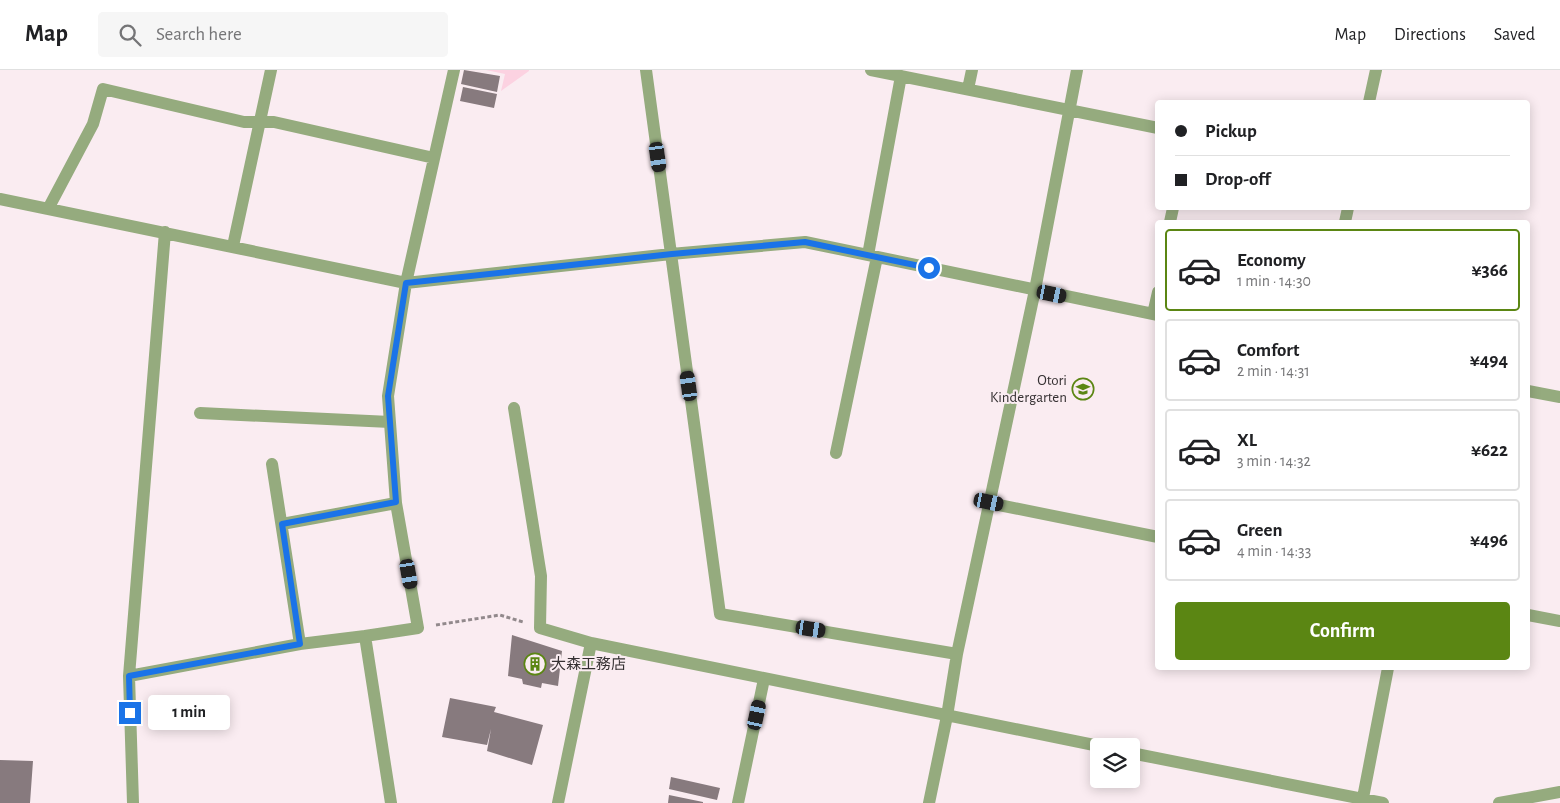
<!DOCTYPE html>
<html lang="en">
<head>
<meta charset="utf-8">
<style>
	:root { --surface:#fff; --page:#f6f6f6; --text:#202124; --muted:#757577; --line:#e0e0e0; --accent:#5b8613 }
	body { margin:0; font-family:"Alegreya Sans","Noto Sans JP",sans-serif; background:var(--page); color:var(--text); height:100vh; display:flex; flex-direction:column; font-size:19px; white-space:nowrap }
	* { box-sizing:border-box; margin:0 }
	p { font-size:16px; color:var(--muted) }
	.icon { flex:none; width:28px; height:28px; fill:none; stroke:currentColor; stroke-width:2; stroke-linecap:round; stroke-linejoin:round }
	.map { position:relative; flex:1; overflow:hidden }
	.details { position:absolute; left:1155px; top:150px; width:375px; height:450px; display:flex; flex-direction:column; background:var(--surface); border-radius:5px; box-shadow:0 2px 12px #0003 }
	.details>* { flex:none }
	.top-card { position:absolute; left:1155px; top:30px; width:375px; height:110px; border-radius:5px; box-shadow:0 2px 12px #0003; display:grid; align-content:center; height:110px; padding:0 20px; background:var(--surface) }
	.fabs { position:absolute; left:1090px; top:668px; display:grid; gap:10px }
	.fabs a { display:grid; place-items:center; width:50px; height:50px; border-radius:5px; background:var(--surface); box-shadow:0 2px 12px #0003; font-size:25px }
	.end { position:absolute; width:22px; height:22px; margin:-11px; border:6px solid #1a73e8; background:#fff; box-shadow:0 0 0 2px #fff }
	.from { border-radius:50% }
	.bubble { position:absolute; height:35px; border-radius:5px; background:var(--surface); box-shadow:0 2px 12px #0003; font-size:16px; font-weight:700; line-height:35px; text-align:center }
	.car { position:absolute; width:15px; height:30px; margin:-15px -8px; border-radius:6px; box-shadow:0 0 4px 1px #0007; background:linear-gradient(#222 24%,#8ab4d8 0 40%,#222 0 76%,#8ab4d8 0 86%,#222 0) }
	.top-card b { display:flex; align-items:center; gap:18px; height:48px; font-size:19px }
	.top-card b+b { border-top:1px solid var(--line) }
	.top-card i { width:12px; height:12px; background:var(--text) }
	ul { padding:9px 0 0; list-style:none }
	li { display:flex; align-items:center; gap:15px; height:82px; margin:0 10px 8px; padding:0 10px; border:2px solid var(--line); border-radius:5px }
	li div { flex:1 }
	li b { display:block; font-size:19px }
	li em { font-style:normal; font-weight:700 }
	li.on { border-color:var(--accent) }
	li>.icon { width:45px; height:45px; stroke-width:1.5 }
	.action { display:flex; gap:10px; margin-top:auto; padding:10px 20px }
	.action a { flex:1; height:58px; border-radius:5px; background:var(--accent); color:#fff; font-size:20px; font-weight:700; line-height:58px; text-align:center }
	header { display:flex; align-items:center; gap:30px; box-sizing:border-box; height:70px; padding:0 25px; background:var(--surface); border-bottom:1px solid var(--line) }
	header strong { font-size:24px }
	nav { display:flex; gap:28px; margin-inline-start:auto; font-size:18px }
	.search { width:350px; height:45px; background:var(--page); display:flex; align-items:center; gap:12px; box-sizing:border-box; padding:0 18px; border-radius:5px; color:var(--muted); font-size:19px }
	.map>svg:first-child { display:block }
</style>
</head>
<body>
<header>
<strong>Map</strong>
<div class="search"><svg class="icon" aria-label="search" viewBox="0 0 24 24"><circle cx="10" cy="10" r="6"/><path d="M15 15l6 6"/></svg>Search here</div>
<nav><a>Map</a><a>Directions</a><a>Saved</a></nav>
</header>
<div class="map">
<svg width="1560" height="733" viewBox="0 0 1560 733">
	<rect width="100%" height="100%" fill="#faecf1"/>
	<path fill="#fcd2e1" d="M 486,0 L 529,0 L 529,1 L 501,21 L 505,4 Z"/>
	<path fill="#877a7e" d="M 464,0 L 500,6 L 497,22 L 461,14 Z
		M 463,17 L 497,24 L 494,38 L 460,31 Z
		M 512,565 L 562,581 L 558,616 L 542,613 L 541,618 L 523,614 L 522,609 L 508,606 Z
		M 450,628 L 496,637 L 494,642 L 543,655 L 532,695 L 487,681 L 491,659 L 487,675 L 442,667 Z
		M 0,690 L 33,691 L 30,733 L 0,733 Z
		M 671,707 L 720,718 L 717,730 L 669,719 Z
		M 669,725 L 703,732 L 703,733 L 668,733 Z"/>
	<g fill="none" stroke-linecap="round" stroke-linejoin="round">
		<path stroke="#92898c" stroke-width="3" stroke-dasharray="4 2.5" stroke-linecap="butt" d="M 436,555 L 500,545 L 523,552"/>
		<path stroke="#95ab7e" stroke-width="12" d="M 738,733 L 764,609"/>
		<path stroke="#95ab7e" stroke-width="12" d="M 646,0 L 720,544 L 957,584
			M 871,0 L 1158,58
			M 968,19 L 972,0
			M 1369,32 L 1376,0
			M 0,129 L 406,213 L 671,184 L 805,172 L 1158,245
			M 48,139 L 93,54 L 103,19 L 244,52 L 274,52 L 434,88
			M 1170,152 L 1173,138
			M 1345,152 L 1348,138
			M 233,176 L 271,0
			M 868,185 L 901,6
			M 1153,244 L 1158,222
			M 1528,321 L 1560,327
			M 514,338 L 541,506 L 540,558 L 591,573 L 1099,676
			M 200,343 L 390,352
			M 836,383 L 877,187
			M 272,394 L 300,574
			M 989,433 L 1158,467
			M 282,454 L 396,433
			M 1528,545 L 1560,551
			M 365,566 L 391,733
			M 129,606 L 300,574 L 365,566 L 418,558 L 396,433 L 388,326 L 406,213 L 454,0
			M 1131,683 L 1383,733
			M 133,733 L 129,606 L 165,162
			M 558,733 L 591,573
			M 929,733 L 947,646 L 957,584 L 1035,220 L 1077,0
			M 1362,733 L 1388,598
			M 1499,733 L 1560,722"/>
	</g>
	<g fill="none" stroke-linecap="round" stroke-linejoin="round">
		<path stroke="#1a73e8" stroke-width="6" d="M 130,643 L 129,606 L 300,574 L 282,454 L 396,432 L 388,326 L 406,213 L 672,184 L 805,172 L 929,198"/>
	</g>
	<defs>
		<g id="school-ring" transform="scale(1.125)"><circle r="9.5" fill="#faecf1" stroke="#5b8613" stroke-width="1.5"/><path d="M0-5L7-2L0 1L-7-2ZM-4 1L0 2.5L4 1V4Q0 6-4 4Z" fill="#5b8613"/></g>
		<g id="building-ring" transform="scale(1.125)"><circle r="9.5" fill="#faecf1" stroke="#5b8613" stroke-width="1.5"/><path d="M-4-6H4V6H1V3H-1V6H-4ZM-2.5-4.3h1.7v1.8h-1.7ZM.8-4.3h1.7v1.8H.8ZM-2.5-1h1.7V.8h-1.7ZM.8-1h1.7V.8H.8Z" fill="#5b8613"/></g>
	</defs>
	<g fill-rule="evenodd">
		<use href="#school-ring" x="1083" y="319"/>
		<use href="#building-ring" x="535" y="594"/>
	</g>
	<g text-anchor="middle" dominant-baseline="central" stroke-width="4" stroke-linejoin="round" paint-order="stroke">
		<g font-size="15" fill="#353032" stroke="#faecf1" text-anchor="end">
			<text x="1067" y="310">Otori<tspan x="1067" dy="17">Kindergarten</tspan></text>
			<text x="551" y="594" text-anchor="start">大森工務店</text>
		</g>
	</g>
</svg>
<div class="fabs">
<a><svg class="icon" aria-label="layers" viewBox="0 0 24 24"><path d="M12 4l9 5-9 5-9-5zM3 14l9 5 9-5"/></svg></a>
</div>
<i class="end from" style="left:929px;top:198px"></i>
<i class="end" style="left:130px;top:643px"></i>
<div class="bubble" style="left:148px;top:625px;width:82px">1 min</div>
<i class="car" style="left:658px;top:87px;rotate:172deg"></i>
<i class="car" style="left:1052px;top:224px;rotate:102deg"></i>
<i class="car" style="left:689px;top:316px;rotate:352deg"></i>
<i class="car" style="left:989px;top:432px;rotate:102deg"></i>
<i class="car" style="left:409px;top:504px;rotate:170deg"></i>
<i class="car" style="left:811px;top:559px;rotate:99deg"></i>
<i class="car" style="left:757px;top:645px;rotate:12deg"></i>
<div class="top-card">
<b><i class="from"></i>Pickup</b>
<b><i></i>Drop-off</b>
</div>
<section class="details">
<ul>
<li class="on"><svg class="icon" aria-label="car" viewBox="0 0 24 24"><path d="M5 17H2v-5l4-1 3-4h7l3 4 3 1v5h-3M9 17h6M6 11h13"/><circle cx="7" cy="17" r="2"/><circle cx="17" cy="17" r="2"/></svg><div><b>Economy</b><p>1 min · 14:30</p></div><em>¥366</em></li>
<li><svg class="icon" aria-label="car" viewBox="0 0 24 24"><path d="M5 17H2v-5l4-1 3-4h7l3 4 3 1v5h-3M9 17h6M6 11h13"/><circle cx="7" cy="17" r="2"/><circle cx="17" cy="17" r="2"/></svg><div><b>Comfort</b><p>2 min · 14:31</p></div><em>¥494</em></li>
<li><svg class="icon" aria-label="car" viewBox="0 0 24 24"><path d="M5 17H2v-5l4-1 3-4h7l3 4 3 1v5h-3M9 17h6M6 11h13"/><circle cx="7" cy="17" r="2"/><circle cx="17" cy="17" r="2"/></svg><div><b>XL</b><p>3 min · 14:32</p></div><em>¥622</em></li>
<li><svg class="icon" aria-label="car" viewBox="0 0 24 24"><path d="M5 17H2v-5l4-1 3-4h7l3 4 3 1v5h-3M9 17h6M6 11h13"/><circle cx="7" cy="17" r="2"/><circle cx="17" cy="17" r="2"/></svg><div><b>Green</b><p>4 min · 14:33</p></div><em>¥496</em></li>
</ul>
<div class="action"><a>Confirm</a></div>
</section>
</div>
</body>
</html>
